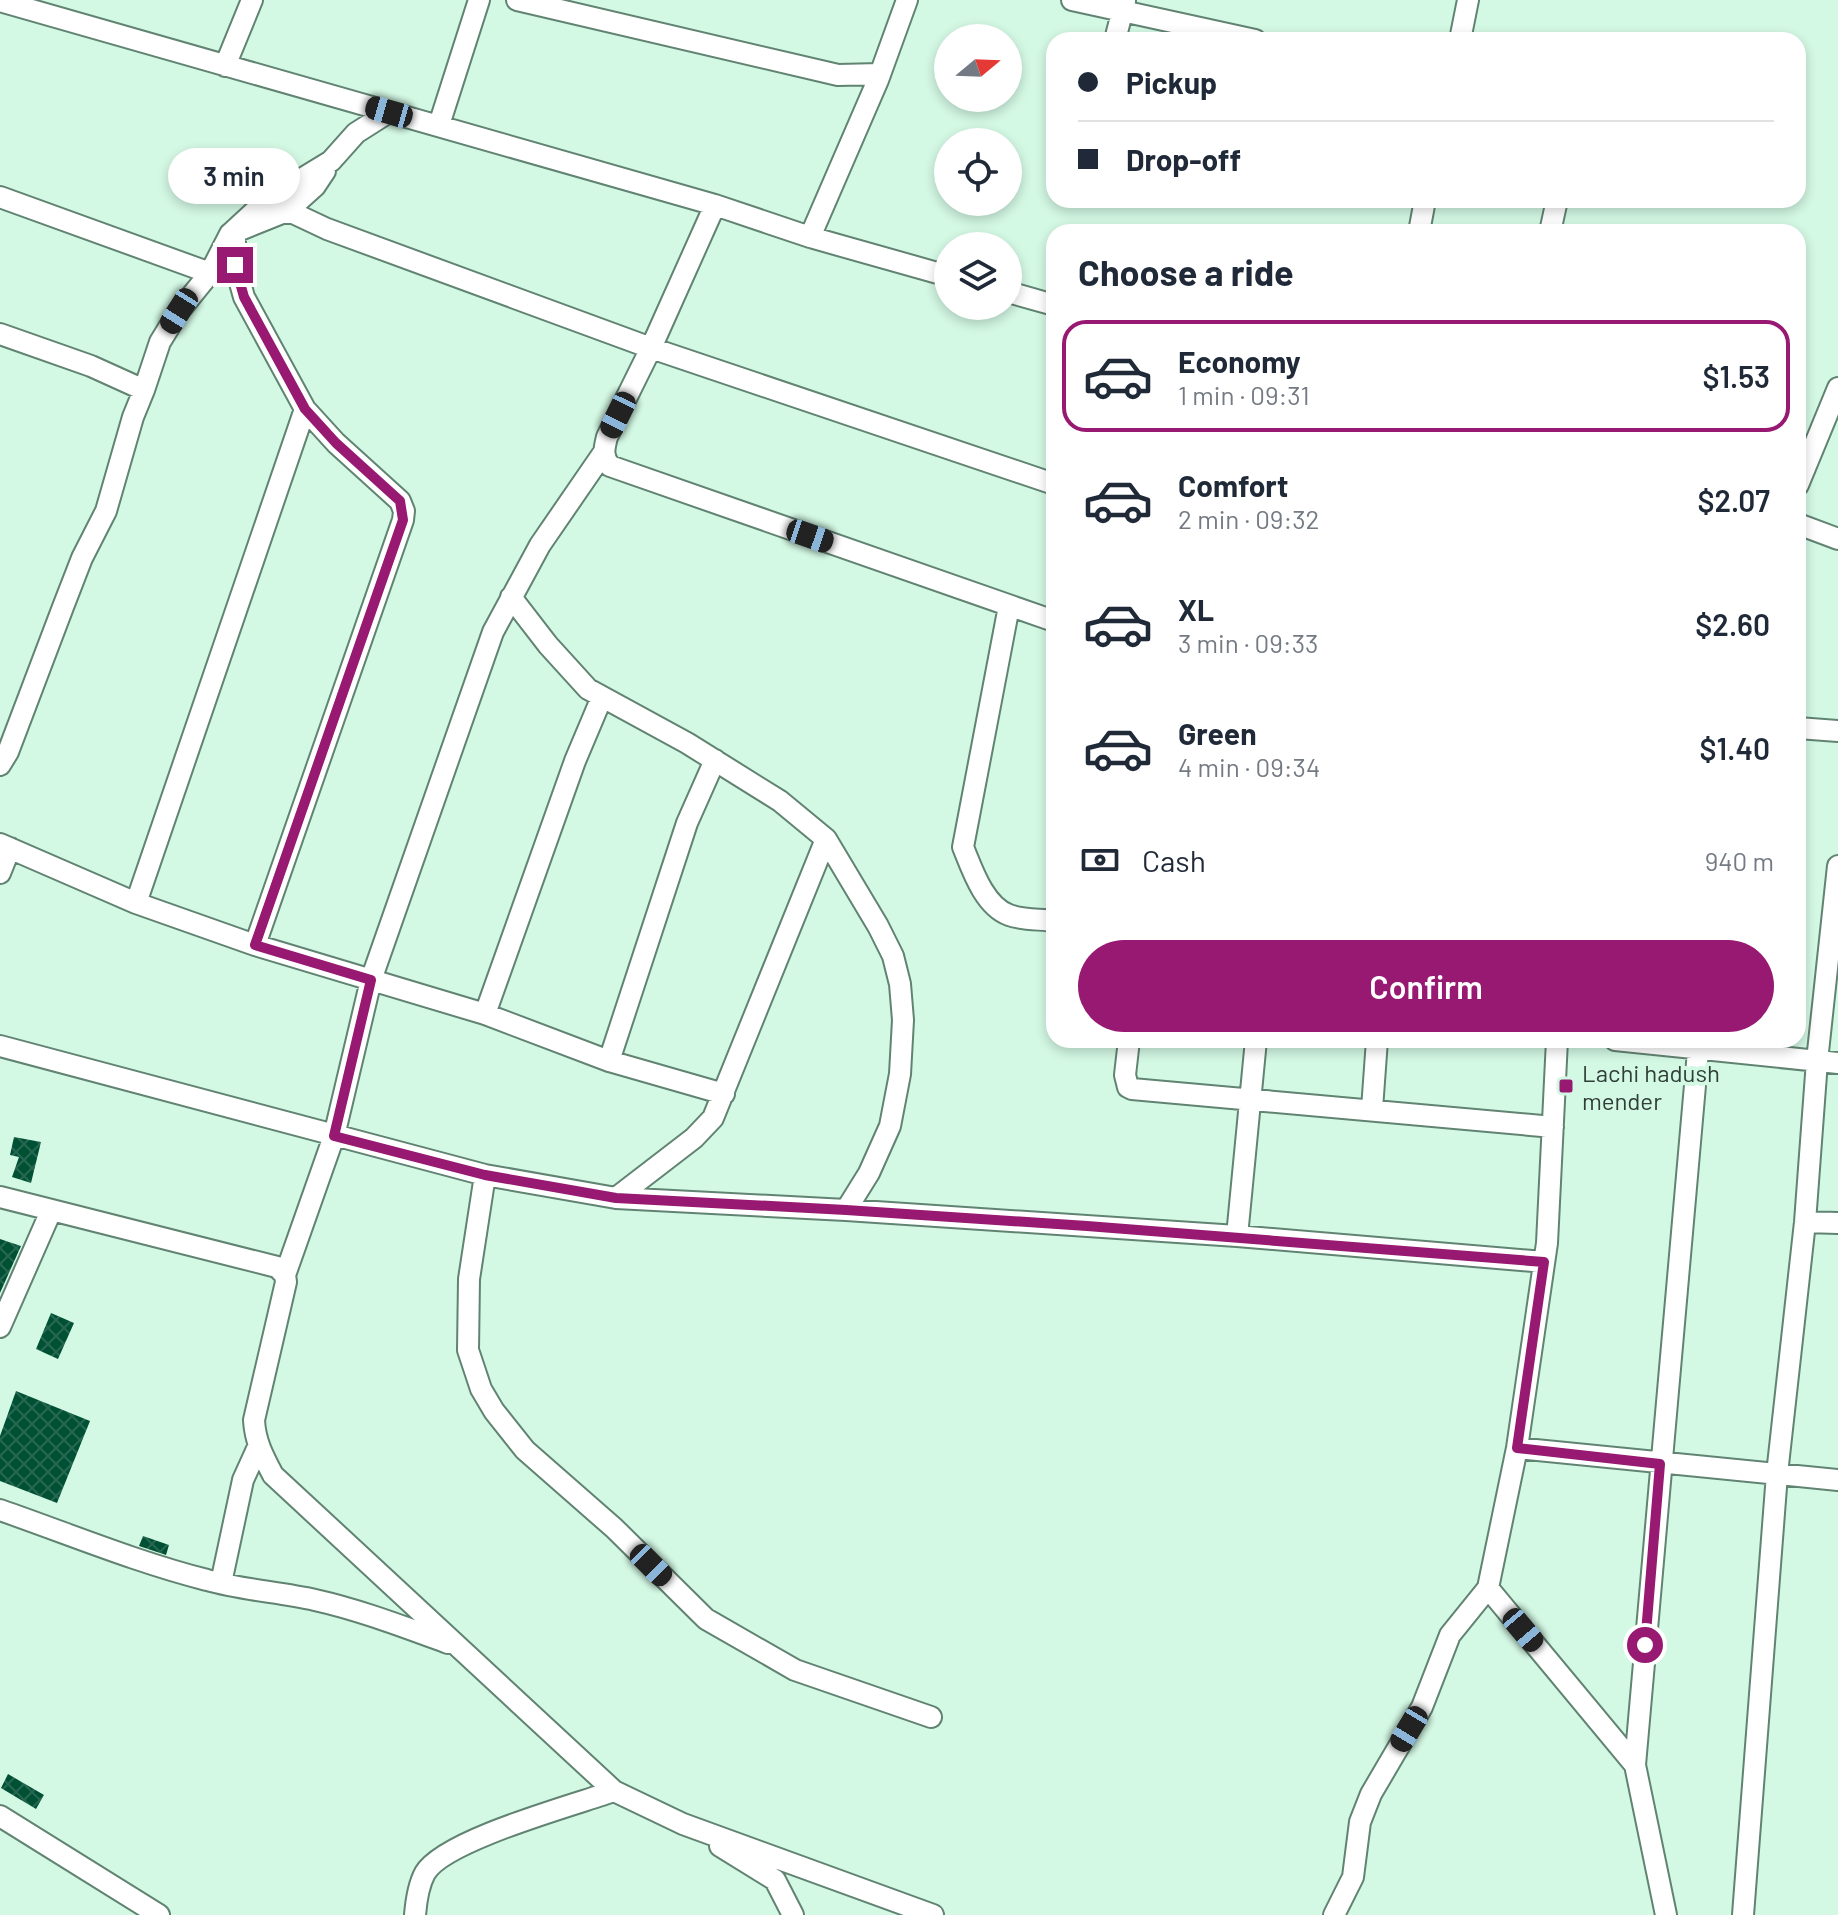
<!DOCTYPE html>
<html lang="en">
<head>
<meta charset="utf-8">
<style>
	:root { --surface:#fff; --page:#f6f6f7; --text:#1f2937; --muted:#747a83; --line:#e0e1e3; --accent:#971971 }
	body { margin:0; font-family:Barlow,sans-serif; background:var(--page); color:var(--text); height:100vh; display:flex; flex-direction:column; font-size:30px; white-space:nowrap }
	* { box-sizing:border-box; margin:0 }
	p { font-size:26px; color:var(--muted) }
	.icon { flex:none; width:44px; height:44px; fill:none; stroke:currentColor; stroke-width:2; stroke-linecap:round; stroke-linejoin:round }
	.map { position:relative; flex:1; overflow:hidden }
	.panel { position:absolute; left:1046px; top:224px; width:760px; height:824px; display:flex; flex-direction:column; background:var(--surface); border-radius:24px; box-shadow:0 4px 12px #0003 }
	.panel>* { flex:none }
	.guide { position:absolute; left:1046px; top:32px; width:760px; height:176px; border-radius:24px; box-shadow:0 4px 12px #0003; display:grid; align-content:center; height:176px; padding:0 32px; background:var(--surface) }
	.needle { width:52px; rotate:71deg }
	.buttons { position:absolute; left:934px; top:24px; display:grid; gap:16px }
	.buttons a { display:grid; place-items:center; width:88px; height:88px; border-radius:50%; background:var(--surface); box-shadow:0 4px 12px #0003; font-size:40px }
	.end { position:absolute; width:36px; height:36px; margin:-18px; border:10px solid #971971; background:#fff; box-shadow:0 0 0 4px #fff }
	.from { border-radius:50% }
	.bubble { position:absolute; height:56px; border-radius:28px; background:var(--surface); box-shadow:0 4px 12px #0003; font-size:26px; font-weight:600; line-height:56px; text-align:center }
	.car { position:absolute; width:24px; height:48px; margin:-24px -12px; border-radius:10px; box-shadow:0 0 6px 2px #0007; background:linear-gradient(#222 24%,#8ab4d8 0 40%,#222 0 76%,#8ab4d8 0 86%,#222 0) }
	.guide b { display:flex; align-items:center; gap:28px; height:76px; font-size:30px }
	.guide b+b { border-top:2px solid var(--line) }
	.guide i { width:20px; height:20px; background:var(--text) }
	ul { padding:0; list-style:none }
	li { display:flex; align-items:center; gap:24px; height:112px; margin:0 16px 12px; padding:0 16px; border:4px solid transparent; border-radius:24px }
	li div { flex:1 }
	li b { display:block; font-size:30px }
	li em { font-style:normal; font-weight:600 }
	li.on { border-color:var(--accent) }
	li>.icon { width:72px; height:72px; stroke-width:1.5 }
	h2 { padding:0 32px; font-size:36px; line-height:96px }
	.pay { display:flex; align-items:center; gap:20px; height:88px; padding:0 32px; font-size:30px }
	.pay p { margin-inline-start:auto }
	.button { display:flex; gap:16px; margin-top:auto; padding:16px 32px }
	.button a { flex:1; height:92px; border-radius:48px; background:var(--accent); color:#fff; font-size:32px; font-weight:600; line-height:92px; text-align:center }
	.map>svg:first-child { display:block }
</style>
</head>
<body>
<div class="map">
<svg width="1838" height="1915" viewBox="0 0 1838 1915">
	<defs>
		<pattern id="building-cross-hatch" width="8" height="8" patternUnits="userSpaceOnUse" patternTransform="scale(2)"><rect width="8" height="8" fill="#005034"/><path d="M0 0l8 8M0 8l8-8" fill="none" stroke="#276751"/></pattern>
	</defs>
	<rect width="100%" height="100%" fill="#d3f8e4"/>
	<path fill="url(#building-cross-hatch)" d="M 14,1137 L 41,1142 L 31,1183 L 12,1177 L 19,1157 L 10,1155 Z
		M 0,1239 L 21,1246 L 0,1293 Z
		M 51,1313 L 74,1323 L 58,1359 L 36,1349 Z
		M 16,1391 L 90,1421 L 57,1503 L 0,1481 L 0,1436 Z
		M 143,1536 L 169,1545 L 166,1555 L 139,1546 Z
		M 8,1774 L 44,1795 L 36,1809 L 1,1788 Z"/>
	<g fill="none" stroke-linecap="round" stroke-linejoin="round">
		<g stroke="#618372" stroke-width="24">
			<path id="minor" d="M 517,0 L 838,75 L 880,74
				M 1072,0 L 1255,40
				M 0,1 L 715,205 L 810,237 L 948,276
				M 1115,40 L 1125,1
				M 1460,40 L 1468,0
				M 225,66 L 252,0
				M 439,125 L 479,0
				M 0,197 L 210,273
				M 715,205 L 651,348 L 607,437 C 604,449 602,456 610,466 L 1054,621
				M 285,213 L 315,186 L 325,171
				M 235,232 L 235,265 L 244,297 L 305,409 L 336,443 L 400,501 L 404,511 L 403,520 L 255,945
				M 1419,232 L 1425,200
				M 1550,232 L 1557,200
				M 230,234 L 282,213 L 293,213 L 327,229 L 651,348 L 1054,484
				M 810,237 L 878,80 L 907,0
				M 1008,292 L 1054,305
				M 0,334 L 91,366 L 144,390 L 160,342 L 179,311 L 210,273 L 230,234 L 267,200 L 331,161 L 356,133 L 389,112
				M 604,452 L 540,545 L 493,632 L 371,980 L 334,1136 L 285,1275 L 286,1282 L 254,1420 C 255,1441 263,1456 273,1475 L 614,1791 L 683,1824 L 933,1915
				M 1798,485 L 1838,388
				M 1798,524 L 1838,539
				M 511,597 L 548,645 L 588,689 L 687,743 L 780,801 L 826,839 L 878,926 L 893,956 L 900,984 L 903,1020 L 900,1074 L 890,1126 L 869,1173 L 846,1210
				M 1009,606 L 963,847 C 972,869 984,906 1009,915 C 1022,920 1040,919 1054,921
				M 1798,728 L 1838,731
				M 0,765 L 8,752 L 63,607 L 82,558 L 106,511 L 133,417 L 144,390
				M 0,844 L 136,903 L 255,945 L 485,1014 L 609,1061 L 724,1094
				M 0,873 L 10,848
				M 136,903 L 305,409
				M 485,1014 L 575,761 L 602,697
				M 1129,1040 L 1125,1075 L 1128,1087 L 1132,1089 L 1553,1127
				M 1615,1040 L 1838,1063
				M 0,1046 L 485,1175 L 616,1198 L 846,1210 L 1237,1236 L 1544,1262
				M 609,1061 L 687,823 L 715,760
				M 1372,1109 L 1377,1040
				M 485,1175 L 469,1279 L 468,1350 L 481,1389 L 494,1411 L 525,1450 L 614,1528 L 706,1619 L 795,1670 L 931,1717
				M 0,1197 L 277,1267 L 285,1275
				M 616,1198 L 694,1138 L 713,1118 L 826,839
				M 1805,1222 L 1838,1223
				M 1237,1236 L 1256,1040
				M 0,1327 L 51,1211
				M 1517,1448 L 1838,1480
				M 0,1510 C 69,1534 136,1562 207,1580 C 242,1590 279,1592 315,1600 C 360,1610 404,1627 448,1643
				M 221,1583 L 243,1480 L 258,1447
				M 1488,1588 L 1635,1765 L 1666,1915
				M 1635,1765 L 1699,1040
				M 0,1816 L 159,1915
				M 720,1846 L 775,1880 L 793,1915
				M 415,1915 C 416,1903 419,1884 425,1873 C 444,1840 574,1805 614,1791
				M 1334,1915 L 1353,1877 L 1360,1822 L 1371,1794 L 1422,1707 L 1450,1635 L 1488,1588 L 1517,1448 L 1547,1243 L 1557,1040
				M 1743,1915 L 1777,1474 L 1805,1222 L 1817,1061 L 1838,866"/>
		</g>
		<use href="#minor" stroke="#fff" stroke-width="20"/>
	</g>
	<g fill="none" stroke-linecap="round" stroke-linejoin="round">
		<path stroke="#971971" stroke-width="10" d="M 235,265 L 244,297 L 305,409 L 336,443 L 400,501 L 403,520 L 255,945 L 371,980 L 334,1136 L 485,1175 L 616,1198 L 846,1210 L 1087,1226 L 1544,1262 L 1517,1448 L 1660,1464 L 1645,1645"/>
	</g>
	<rect fill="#971971" stroke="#d3f8e4" stroke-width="3" x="1558" y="1078" width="16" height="16" rx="4"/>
	<g text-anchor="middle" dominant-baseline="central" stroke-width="8" stroke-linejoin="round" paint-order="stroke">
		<g font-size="24" fill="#2f3e36" stroke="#d3f8e4" text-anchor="start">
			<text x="1582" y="1072">Lachi hadush<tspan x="1582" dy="28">mender</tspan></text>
		</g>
	</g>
</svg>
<div class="buttons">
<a><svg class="needle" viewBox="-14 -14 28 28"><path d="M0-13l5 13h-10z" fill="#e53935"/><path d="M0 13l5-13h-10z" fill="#747a83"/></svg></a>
<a><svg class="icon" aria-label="locate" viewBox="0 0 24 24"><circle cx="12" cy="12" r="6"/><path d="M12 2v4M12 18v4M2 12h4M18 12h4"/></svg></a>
<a><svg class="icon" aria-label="layers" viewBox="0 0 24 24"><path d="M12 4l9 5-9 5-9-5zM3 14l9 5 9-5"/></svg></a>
</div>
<i class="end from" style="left:1645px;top:1645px"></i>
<i class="end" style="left:235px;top:265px"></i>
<div class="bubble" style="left:168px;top:148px;width:132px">3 min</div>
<i class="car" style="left:389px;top:112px;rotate:286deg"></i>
<i class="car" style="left:179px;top:311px;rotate:212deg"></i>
<i class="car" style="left:618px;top:415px;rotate:206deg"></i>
<i class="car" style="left:810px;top:536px;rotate:109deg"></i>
<i class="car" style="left:651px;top:1565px;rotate:135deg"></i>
<i class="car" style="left:1523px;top:1630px;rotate:140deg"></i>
<i class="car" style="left:1409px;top:1729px;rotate:211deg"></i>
<div class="guide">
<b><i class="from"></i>Pickup</b>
<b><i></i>Drop-off</b>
</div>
<section class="panel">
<h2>Choose a ride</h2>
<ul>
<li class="on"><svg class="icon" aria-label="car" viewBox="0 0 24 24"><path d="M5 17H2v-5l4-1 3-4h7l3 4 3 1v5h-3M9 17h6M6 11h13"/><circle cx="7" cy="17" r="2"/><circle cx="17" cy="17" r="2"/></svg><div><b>Economy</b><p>1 min · 09:31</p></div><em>$1.53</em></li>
<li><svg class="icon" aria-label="car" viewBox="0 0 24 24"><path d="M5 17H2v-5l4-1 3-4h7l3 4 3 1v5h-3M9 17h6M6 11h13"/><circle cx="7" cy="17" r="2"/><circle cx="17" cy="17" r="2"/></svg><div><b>Comfort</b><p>2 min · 09:32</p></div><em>$2.07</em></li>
<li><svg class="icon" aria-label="car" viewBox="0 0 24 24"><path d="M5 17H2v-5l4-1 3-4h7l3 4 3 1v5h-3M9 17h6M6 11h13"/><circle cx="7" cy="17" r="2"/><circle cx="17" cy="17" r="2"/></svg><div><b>XL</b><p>3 min · 09:33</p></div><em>$2.60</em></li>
<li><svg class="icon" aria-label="car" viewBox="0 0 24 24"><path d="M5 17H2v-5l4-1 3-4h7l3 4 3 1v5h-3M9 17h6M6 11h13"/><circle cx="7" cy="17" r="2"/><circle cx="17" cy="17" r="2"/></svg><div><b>Green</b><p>4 min · 09:34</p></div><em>$1.40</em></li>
</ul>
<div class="pay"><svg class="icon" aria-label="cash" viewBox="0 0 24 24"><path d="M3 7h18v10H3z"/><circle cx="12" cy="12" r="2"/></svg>Cash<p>940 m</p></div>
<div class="button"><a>Confirm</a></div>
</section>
</div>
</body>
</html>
